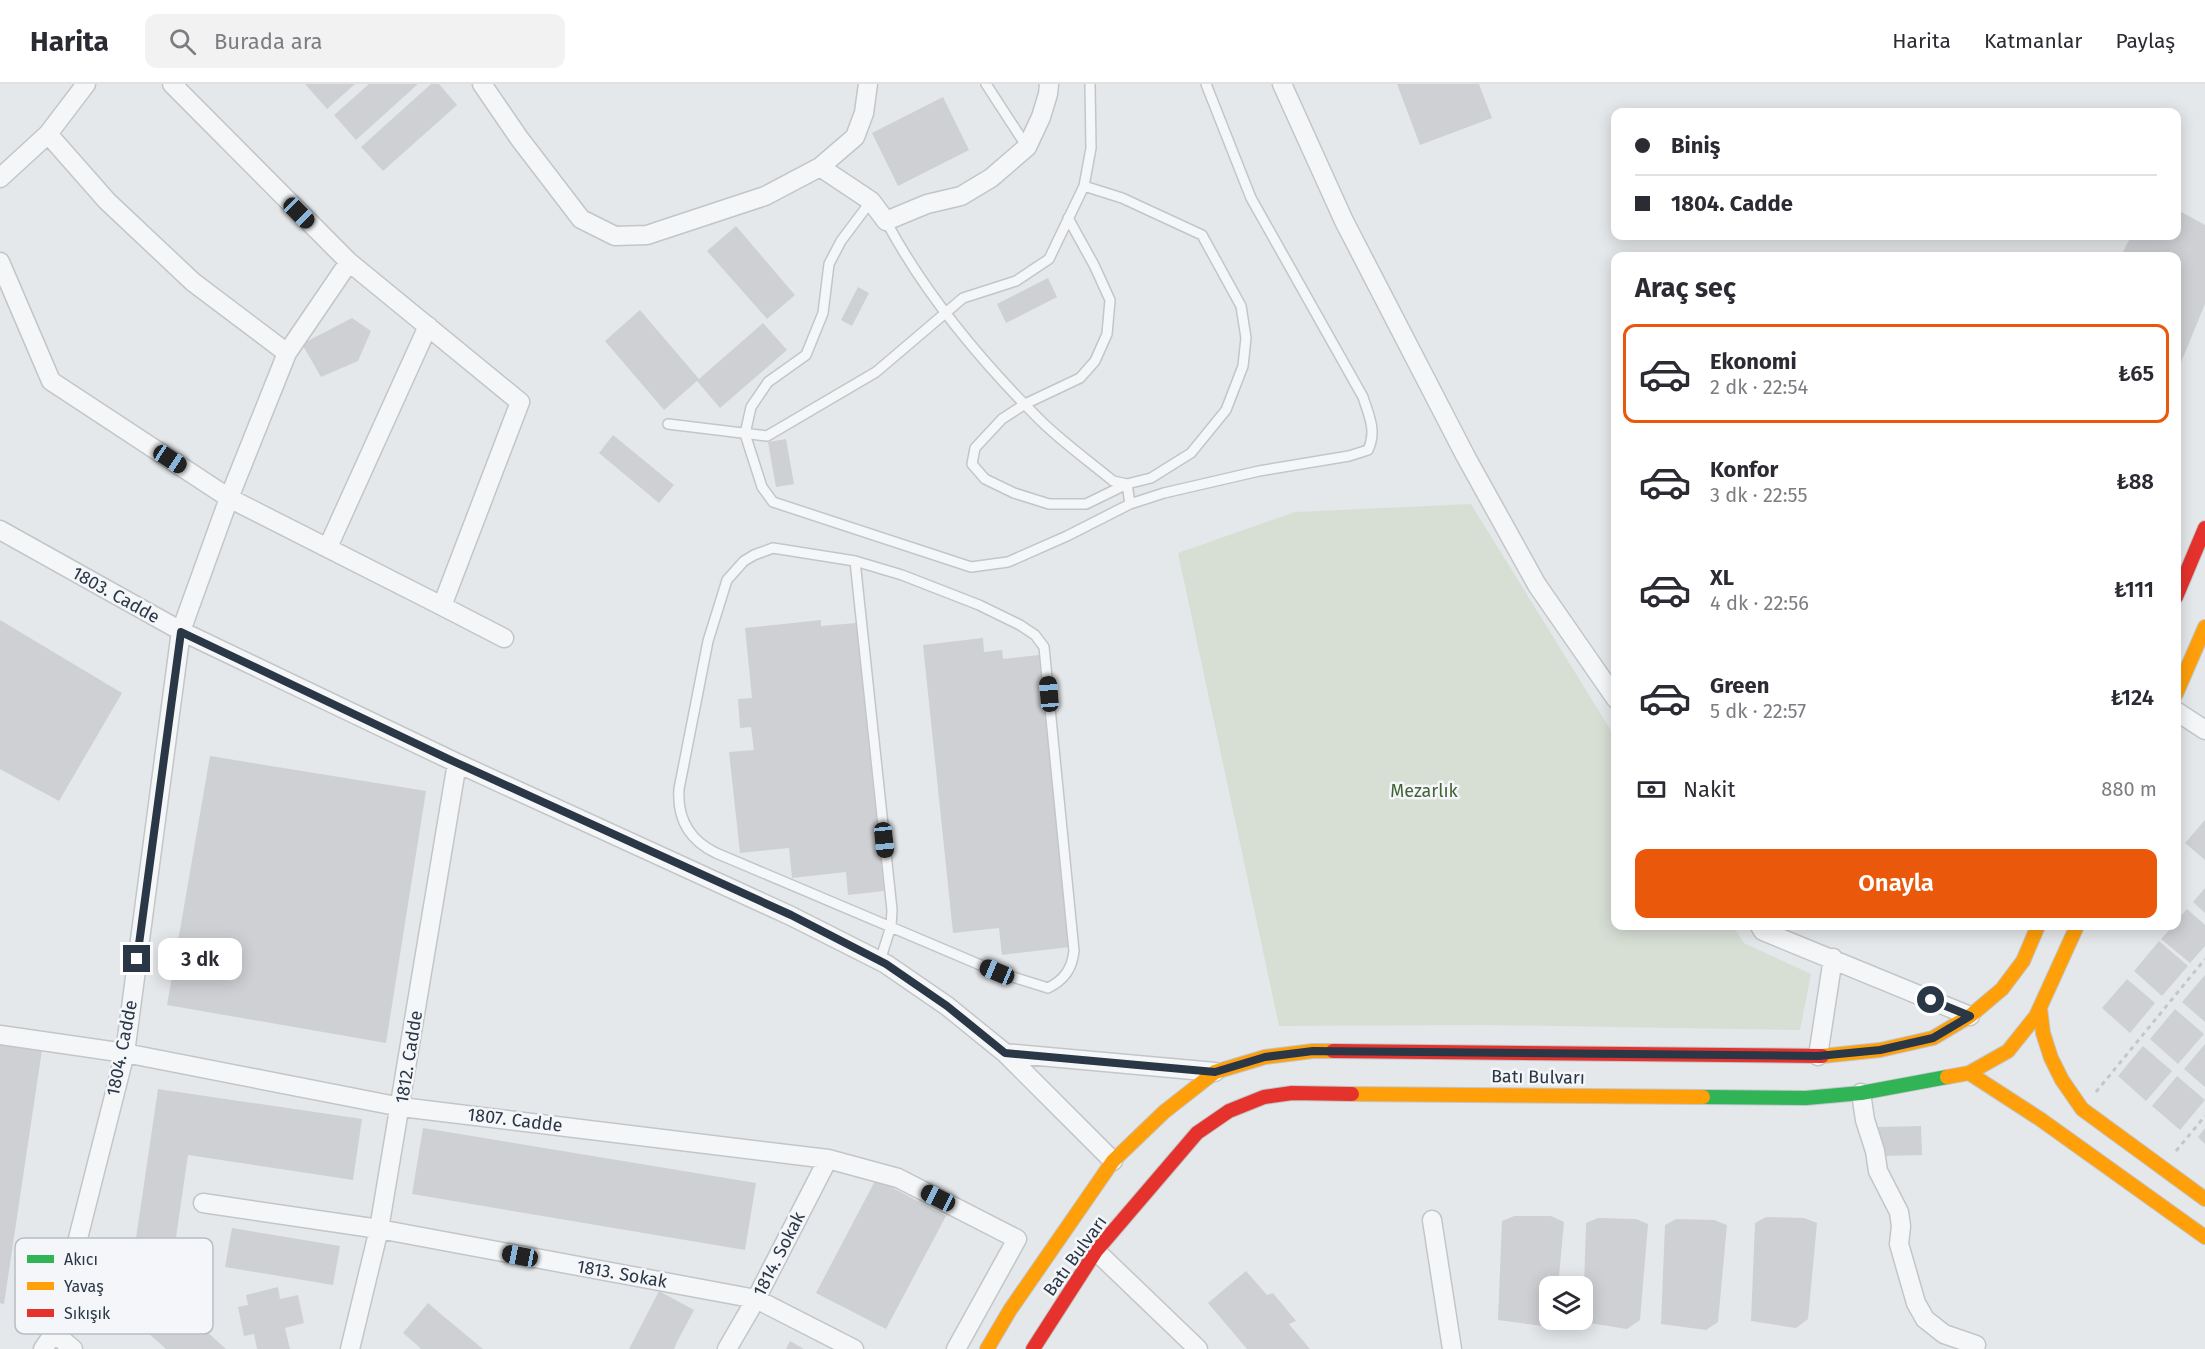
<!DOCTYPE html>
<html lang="tr">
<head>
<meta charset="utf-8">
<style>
	:root { --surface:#fff; --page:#f2f2f3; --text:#2b2b33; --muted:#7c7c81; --line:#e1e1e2; --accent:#ea580c }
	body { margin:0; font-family:"Fira Sans",sans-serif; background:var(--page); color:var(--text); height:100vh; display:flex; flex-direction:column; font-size:22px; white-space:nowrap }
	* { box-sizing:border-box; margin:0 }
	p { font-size:20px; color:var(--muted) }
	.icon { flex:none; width:33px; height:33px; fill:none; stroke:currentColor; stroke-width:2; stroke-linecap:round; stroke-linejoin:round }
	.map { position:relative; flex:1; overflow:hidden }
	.drawer { position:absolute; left:1611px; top:168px; width:570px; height:678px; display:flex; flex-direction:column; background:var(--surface); border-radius:12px; box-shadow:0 3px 15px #0003 }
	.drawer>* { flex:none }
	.banner { position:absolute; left:1611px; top:24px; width:570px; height:132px; border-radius:12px; box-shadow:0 3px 15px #0003; display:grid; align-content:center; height:132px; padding:0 24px; background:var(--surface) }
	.tools { position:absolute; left:1539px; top:1192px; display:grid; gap:12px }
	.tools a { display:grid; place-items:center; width:54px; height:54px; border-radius:12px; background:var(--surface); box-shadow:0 3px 15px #0003; font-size:30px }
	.end { position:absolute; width:27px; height:27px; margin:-14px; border:8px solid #2a3746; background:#fff; box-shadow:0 0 0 3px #fff }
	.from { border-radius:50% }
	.bubble { position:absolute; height:42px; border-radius:12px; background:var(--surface); box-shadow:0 3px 15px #0003; font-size:20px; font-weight:600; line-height:42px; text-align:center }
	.car { position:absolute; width:18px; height:36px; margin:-18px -9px; border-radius:8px; box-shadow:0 0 4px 2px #0007; background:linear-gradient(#222 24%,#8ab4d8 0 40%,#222 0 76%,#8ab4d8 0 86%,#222 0) }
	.banner b { display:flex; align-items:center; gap:21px; height:57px; font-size:22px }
	.banner b+b { border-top:2px solid var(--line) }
	.banner i { width:15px; height:15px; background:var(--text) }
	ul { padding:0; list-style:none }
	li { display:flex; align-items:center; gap:18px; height:99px; margin:0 12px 9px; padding:0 12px; border:3px solid transparent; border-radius:12px }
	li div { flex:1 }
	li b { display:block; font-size:22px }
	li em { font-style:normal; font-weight:600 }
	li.active { border-color:var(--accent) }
	li>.icon { width:54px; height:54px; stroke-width:1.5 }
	h2 { padding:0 24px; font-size:27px; line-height:72px }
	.pay { display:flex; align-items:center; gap:15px; height:66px; padding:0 24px; font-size:22px }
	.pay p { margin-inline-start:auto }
	.cta { display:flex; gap:12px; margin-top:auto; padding:12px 24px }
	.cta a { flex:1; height:69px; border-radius:12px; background:var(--accent); color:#fff; font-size:24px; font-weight:600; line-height:69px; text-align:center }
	header { display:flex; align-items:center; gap:36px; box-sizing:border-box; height:84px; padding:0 30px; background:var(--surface); border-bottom:2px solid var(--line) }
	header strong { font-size:28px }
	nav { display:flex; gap:33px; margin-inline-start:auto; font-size:21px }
	.search { width:420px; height:54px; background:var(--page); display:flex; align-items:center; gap:15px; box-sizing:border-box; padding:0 21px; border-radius:12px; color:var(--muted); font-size:22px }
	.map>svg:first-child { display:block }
</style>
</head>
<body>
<header>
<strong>Harita</strong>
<div class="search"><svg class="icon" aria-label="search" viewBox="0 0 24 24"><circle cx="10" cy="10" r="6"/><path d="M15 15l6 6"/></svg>Burada ara</div>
<nav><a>Harita</a><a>Katmanlar</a><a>Paylaş</a></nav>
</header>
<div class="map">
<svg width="2205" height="1265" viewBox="0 0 2205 1265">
	<rect width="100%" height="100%" fill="#e5e8ea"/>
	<path fill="#d7dfd5" d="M 1471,420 L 1615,653 L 1616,842 L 1733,842 L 1744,859 L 1811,890 L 1800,946 L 1485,941 L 1279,942 L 1178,469 L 1295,428 Z"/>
	<path fill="#ced0d3" d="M 305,0 L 355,0 L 327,25 Z
		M 369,0 L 418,0 L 356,56 L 334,31 Z
		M 431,0 L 439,0 L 457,21 L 383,87 L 361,63 Z
		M 1397,0 L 1479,0 L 1492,34 L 1420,61 Z
		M 943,13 L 969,66 L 898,102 L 872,49 Z
		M 2176,125 L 2205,141 L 2205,220 L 2177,288 L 2176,172 L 2121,172 L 2131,152 L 2176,152 Z
		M 736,142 L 795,211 L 767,235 L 707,167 Z
		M 1048,194 L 1057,213 L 1006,239 L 997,220 Z
		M 858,203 L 869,209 L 852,242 L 841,236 Z
		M 640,226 L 699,295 L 763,239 L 787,266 L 720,324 L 697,297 L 664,326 L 605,257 Z
		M 352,234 L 371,247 L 358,277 L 321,293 L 302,260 Z
		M 613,351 L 674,401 L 659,419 L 599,369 Z
		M 786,355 L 794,400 L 776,403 L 768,358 Z
		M 0,536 L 122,609 L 59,717 L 0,685 Z
		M 821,536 L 821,542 L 856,539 L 884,807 L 848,811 L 846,788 L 792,794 L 789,764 L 740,769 L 729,668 L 754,666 L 751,643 L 740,644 L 738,615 L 752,614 L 745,544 Z
		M 983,554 L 984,568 L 1002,566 L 1003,575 L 1039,571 L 1070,863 L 1002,871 L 999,844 L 953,849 L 923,561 Z
		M 210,672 L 426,707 L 386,959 L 167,921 Z
		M 2205,736 L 2205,776 L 2185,759 Z
		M 2205,804 L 2205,829 L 2193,818 Z
		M 2187,825 L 2205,841 L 2205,862 L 2190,879 L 2161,855 L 2173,842 L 2176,842 L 2176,837 Z
		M 2159,857 L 2188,882 L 2162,912 L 2134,887 Z
		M 2205,891 L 2205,938 L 2182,918 Z
		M 2127,895 L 2155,919 L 2130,949 L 2102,924 Z
		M 2175,925 L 2204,950 L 2178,980 L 2150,955 Z
		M 0,960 L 42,966 L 4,1220 L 0,1219 Z
		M 2205,960 L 2205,1003 L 2184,985 Z
		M 2143,962 L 2172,987 L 2146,1017 L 2118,992 Z
		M 2177,992 L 2205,1016 L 2180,1046 L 2152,1022 Z
		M 158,1005 L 362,1035 L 353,1096 L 188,1071 L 173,1174 L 134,1168 Z
		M 1921,1042 L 1922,1071 L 1879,1072 L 1878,1043 Z
		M 423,1044 L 756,1099 L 745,1166 L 412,1110 Z
		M 2205,1044 L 2205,1060 L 2198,1053 Z
		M 876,1095 L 946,1132 L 886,1245 L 816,1209 Z
		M 1514,1132 L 1551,1132 L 1564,1138 L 1558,1203 L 1550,1203 L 1550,1236 L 1553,1236 L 1543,1242 L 1498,1236 L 1502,1137 Z
		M 1766,1133 L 1804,1134 L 1817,1139 L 1808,1235 L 1796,1244 L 1751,1237 L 1755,1139 Z
		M 1598,1134 L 1636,1135 L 1648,1140 L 1640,1236 L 1627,1245 L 1583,1238 L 1586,1139 Z
		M 1676,1135 L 1714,1136 L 1727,1141 L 1718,1238 L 1706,1246 L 1661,1240 L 1665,1141 Z
		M 232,1144 L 340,1162 L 333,1201 L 225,1183 Z
		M 1246,1187 L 1267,1211 L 1273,1209 L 1296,1237 L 1289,1240 L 1310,1265 L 1247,1265 L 1208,1219 Z
		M 278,1203 L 280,1215 L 298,1211 L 304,1239 L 285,1244 L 290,1265 L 257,1265 L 254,1250 L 244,1252 L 238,1223 L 248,1221 L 246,1211 Z
		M 659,1207 L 694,1226 L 677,1258 L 674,1265 L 629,1265 Z
		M 172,1217 L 197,1239 L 226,1265 L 166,1265 L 146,1247 Z
		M 428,1219 L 442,1231 L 483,1265 L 421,1265 L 417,1261 L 403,1249 Z
		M 790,1257 L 804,1265 L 786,1265 Z"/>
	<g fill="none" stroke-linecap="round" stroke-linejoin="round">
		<g stroke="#c3c6c8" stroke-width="12">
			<path id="lane" d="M 986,0 L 1027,63
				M 871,117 L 841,157 L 829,180 L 823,229 L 806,271 L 768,298 L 751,323 L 745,350 L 762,403 L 773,418 L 971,483 L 1008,478 L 1067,452 L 1130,420 L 1164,409 L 1259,387 L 1349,372 L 1368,366 C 1377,347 1369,332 1363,313 L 1251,114 L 1206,0
				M 1068,134 L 1094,181 L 1110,216 L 1107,250 L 1095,277 L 1080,294 L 1025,320 L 1002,335 L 975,364 L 972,380 L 985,395 L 1014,409 L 1049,420 L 1086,420 L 1127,400 L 1130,420
				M 886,137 C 926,212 980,276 1039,335 C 1062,358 1089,377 1113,397 L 1127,400 L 1151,394 L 1191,369 L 1226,326 L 1243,282 L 1246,254 L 1241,222 L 1202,151 L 1122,114 L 1084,102
				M 668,340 L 767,352 L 876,288 L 963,214 L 1016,197 L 1049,175 L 1084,102 L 1091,64 L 1090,0
				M 773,464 L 855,477 L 902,491 L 979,521 L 1020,541 L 1035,551 L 1044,563 L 1074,867 C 1072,885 1064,896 1048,904 L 997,888 L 716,769 C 689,756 677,735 679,705 L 708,557 L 727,496 L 744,477 L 754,471 Z
				M 855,477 L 892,826 L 891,842 L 880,877"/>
		</g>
		<g stroke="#c3c6c8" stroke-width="21">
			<path id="street" d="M 172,0 L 349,178 L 520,318 L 442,522 L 504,554
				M 482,0 L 519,54 L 581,135 L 615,152 L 647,151 L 765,112 L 820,83 L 855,53 L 864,29 L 868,0
				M 1282,0 L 1344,137 L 1466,373 L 1537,501 L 1616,615
				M 48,50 L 107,117 L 193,198 L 287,269
				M 820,83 L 871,117 L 886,137 L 927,120 L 961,112 L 991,94 L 1027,63 L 1041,33 L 1048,10 L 1049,0
				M 0,94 L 48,50 L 86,0
				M 0,178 L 51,297 L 229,414 L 181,547 L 125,969 L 54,1249 L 43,1265
				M 349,178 L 287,269 L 229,414 L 442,522
				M 0,446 L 181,547 L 457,679 L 791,832 L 886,880 L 947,922 L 1005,969 L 1215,988
				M 328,463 L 428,242
				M 2176,627 L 2205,646
				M 1760,842 L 1763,847 L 1970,932
				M 0,951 L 125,969 L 401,1023 L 828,1075 L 898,1094 L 1017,1155 L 956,1265
				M 1005,969 L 1113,1077
				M 1818,972 L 1833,874
				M 1861,1009 L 1865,1036 L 1875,1067 L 1878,1087 L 1899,1128 L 1901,1142 L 1899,1160 L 1916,1219 L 1925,1235 L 1944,1250 L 1976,1261
				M 203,1119 L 379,1145 L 756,1215 L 854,1265
				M 1432,1136 L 1452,1265
				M 1096,1167 L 1198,1265
				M 54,1249 L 73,1265
				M 350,1265 L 379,1145 L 457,679
				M 727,1265 L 756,1215 L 828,1075"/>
		</g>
		<g stroke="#c3c6c8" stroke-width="16">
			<path id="fast" d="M 1703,1013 L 1806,1014 L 1861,1009 L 1947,993"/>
		</g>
		<g stroke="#c3c6c8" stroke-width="16">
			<path id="slow" d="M 2176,610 L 2205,543
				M 2040,924 L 2043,949 L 2051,974 L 2062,996 L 2082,1025 L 2205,1115
				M 1822,972 L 1880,966 L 1933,954 L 1970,932 L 2002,905 L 2023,877 L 2038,842
				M 1969,989 L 2040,1035 L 2205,1153
				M 1947,993 L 1969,989 L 2008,967 L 2036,932 L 2077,842
				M 1352,1010 L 1703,1013
				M 987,1265 L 1010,1226 L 1113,1077 L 1164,1028 L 1215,988 L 1265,973 L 1313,967 L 1333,967"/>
		</g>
		<g stroke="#c3c6c8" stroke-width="16">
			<path id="jam" d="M 2176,513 L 2205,444
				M 1333,967 L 1822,972
				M 1033,1265 L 1096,1167 L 1197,1049 L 1229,1027 L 1264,1013 L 1292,1009 L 1352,1010"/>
		</g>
		<path stroke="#c4c7ca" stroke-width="3" stroke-dasharray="4.5 4.5" stroke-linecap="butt" d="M 2096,1008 L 2205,875
			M 2176,1067 L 2205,1032"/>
		<use href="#lane" stroke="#f5f6f7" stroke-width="9"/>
		<use href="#street" stroke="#f5f6f7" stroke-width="18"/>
		<use href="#fast" stroke="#30b455" stroke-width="14"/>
		<use href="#slow" stroke="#ff9f0a" stroke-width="14"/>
		<use href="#jam" stroke="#e5322d" stroke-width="14"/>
	</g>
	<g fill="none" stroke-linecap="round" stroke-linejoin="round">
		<path stroke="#2a3746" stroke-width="8" d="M 137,875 L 181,548 L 457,679 L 791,831 L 886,880 L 947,922 L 1005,969 L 1215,988 L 1265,973 L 1313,967 L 1818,972 L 1880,966 L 1933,954 L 1970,932 L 1931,916"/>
	</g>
	<g text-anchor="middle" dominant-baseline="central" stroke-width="5" stroke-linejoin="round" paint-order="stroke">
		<g font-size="18" fill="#2a3746" stroke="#f4f6f9">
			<text transform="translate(116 511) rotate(29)">1803. Cadde</text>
			<text transform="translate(122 964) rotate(-79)">1804. Cadde</text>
			<text transform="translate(409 973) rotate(-81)">1812. Cadde</text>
			<text transform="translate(1538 993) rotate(1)">Batı Bulvarı</text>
			<text transform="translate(515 1036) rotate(7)">1807. Cadde</text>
			<text transform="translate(779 1170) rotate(-63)">1814. Sokak</text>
			<text transform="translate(1075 1172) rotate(-54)">Batı Bulvarı</text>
			<text transform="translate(622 1190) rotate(10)">1813. Sokak</text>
		</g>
		<g font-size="18" fill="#436336" stroke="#f4f6f9">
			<text x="1424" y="707">Mezarlık</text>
		</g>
	</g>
	<rect x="15" y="1154" width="198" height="96" rx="9" fill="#f4f6f9" stroke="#b7bdc3" stroke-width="1.5"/>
	<rect x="27" y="1171" width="27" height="8" fill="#30b455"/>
	<rect x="27" y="1198" width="27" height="8" fill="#ff9f0a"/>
	<rect x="27" y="1225" width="27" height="8" fill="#e5322d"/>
	<g font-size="16" fill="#2a3746">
		<text x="64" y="1181">Akıcı</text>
		<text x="64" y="1208">Yavaş</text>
		<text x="64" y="1235">Sıkışık</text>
	</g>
</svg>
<div class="tools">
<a><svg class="icon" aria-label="layers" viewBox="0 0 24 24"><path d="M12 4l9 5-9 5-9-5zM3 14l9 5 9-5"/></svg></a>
</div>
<i class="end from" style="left:1931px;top:916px"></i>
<i class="end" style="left:137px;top:875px"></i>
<div class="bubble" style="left:158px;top:854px;width:84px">3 dk</div>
<i class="car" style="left:299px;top:129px;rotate:135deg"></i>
<i class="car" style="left:170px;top:375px;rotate:123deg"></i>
<i class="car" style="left:1049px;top:610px;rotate:355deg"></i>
<i class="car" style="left:884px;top:756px;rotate:174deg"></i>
<i class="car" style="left:997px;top:888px;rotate:293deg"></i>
<i class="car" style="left:938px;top:1114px;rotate:297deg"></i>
<i class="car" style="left:520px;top:1172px;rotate:281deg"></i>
<div class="banner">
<b><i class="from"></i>Biniş</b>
<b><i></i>1804. Cadde</b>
</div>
<section class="drawer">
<h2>Araç seç</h2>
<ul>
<li class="active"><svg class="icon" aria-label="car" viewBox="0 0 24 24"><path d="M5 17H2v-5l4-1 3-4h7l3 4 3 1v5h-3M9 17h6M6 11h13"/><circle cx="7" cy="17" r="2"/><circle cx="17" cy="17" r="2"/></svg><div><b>Ekonomi</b><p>2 dk · 22:54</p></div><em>₺65</em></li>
<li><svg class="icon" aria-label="car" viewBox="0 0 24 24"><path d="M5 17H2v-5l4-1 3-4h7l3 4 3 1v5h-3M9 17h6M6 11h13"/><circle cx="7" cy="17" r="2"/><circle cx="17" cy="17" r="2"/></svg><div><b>Konfor</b><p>3 dk · 22:55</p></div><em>₺88</em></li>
<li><svg class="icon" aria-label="car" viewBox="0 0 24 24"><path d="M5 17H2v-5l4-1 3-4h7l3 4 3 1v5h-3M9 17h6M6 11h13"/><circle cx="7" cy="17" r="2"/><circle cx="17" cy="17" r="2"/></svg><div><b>XL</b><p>4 dk · 22:56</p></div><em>₺111</em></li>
<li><svg class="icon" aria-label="car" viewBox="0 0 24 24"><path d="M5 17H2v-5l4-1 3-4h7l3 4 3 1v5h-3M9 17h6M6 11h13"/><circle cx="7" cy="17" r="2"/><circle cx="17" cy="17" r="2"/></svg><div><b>Green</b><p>5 dk · 22:57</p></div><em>₺124</em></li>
</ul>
<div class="pay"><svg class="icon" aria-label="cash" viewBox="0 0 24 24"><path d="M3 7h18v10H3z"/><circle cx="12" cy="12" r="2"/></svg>Nakit<p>880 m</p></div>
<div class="cta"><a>Onayla</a></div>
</section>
</div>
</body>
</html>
